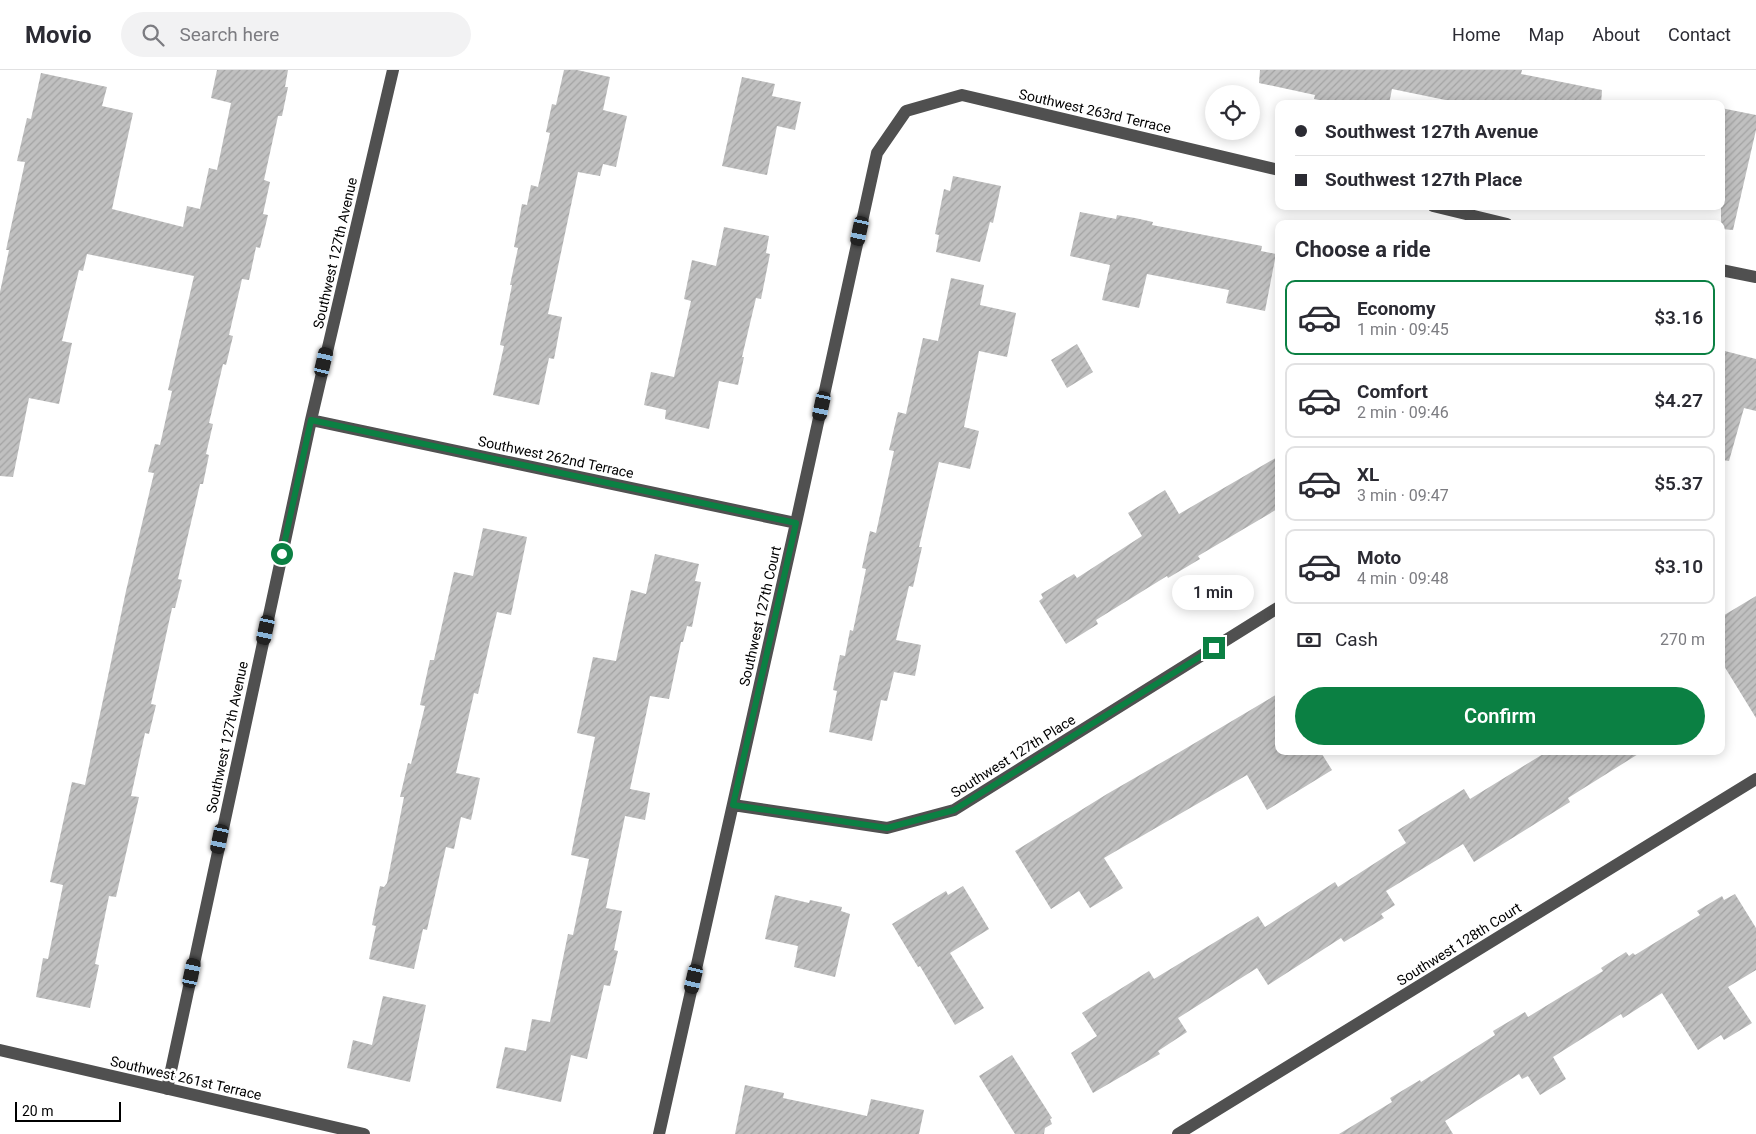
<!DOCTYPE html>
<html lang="en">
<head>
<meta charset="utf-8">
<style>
	:root { --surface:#fff; --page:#f2f2f3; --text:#2b2b33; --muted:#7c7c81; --line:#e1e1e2; --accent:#0b8043 }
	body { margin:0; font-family:Roboto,sans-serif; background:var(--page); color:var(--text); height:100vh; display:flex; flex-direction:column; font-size:19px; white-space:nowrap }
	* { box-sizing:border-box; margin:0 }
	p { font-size:16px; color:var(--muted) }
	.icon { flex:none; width:28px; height:28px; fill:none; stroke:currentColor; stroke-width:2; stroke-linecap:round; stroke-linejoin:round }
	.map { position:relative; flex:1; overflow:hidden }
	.details { position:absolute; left:1275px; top:150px; width:450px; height:535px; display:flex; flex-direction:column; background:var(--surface); border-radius:10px; box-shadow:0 2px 12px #0003 }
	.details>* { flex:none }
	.guide { position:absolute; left:1275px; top:30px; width:450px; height:110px; border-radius:10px; box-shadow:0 2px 12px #0003; display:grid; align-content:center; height:110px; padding:0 20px; background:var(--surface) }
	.fabs { position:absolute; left:1205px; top:15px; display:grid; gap:10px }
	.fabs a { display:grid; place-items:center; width:55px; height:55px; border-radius:50%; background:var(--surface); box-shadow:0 2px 12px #0003; font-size:25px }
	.scale { position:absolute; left:15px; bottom:12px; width:106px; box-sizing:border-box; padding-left:5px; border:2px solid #000; border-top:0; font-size:14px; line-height:18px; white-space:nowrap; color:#000; -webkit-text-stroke:4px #fff; paint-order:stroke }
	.end { position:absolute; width:22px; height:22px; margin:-11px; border:6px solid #0b8043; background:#fff; box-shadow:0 0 0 2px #fff }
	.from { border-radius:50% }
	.bubble { position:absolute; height:35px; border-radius:18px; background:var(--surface); box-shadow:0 2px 12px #0003; font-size:16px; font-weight:600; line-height:35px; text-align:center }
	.car { position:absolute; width:15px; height:30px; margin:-15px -8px; border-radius:6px; box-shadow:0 0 4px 1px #0007; background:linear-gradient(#222 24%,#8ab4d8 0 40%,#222 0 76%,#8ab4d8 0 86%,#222 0) }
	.guide b { display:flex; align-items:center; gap:18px; height:48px; font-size:19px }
	.guide b+b { border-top:1px solid var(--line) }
	.guide i { width:12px; height:12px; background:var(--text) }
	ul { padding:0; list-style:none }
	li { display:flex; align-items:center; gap:15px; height:75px; margin:0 10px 8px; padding:0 10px; border:2px solid var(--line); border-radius:10px }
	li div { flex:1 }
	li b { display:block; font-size:19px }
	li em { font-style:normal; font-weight:600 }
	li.on { border-color:var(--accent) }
	li>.icon { width:45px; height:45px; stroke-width:1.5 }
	h2 { padding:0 20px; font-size:22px; line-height:60px }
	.pay { display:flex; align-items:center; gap:12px; height:55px; padding:0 20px; font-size:19px }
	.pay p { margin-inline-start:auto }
	.primary-button { display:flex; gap:10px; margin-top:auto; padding:10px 20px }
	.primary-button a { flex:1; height:58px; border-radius:30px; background:var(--accent); color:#fff; font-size:20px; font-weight:600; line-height:58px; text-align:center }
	header { display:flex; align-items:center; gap:30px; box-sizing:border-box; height:70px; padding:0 25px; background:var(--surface); border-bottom:1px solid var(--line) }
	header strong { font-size:24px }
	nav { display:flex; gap:28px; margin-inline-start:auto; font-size:18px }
	.search { width:350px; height:45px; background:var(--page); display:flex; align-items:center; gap:12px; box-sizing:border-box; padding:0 18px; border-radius:28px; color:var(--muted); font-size:19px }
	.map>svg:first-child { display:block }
</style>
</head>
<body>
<header>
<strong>Movio</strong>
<div class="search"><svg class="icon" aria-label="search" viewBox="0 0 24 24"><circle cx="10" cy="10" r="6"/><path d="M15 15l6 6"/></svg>Search here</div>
<nav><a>Home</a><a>Map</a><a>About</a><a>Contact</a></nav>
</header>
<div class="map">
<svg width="1756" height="1064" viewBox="0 0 1756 1064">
	<defs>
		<pattern id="building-hatch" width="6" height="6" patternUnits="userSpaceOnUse" patternTransform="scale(1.25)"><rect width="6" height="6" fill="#c0c0c0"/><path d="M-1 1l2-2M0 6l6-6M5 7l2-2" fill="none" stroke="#a3a3a3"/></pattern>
	</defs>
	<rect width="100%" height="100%" fill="#fff"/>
	<path fill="url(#building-hatch)" d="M 217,0 L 288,0 L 285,17 L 288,17 L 282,46 L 278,46 L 264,110 L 270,112 L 263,144 L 268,145 L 260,178 L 256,177 L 249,210 L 242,209 L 229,265 L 233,266 L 226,295 L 223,294 L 209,353 L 213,354 L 206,384 L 209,385 L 203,414 L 200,414 L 185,478 L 178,509 L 182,510 L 175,538 L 172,538 L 151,634 L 156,635 L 149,664 L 145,663 L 131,726 L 139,727 L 116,827 L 109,826 L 95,894 L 99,895 L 90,938 L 36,927 L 43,888 L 48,889 L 63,815 L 50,812 L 72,712 L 85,715 L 126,521 L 154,403 L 148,402 L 155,374 L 160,375 L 172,321 L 168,320 L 194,206 L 87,184 L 83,201 L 79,200 L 62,271 L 72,273 L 59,334 L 29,328 L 13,407 L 0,406 L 0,222 L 9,180 L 6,180 L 25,92 L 17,91 L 27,48 L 31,49 L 41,3 L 107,17 L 102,36 L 133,43 L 112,139 L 183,157 L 187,136 L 200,139 L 209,98 L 217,100 L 231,33 L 211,28 Z
		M 564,0 L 577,0 L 610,7 L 603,40 L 627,46 L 616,97 L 603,94 L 600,106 L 578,102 L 548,244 L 562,247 L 554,289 L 549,288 L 539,335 L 493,325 L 504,276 L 500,275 L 512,215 L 510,215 L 518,178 L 514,177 L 522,134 L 527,135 L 531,115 L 538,117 L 550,63 L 546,62 L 552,34 L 556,35 Z
		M 1260,0 L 1522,0 L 1521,4 L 1602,20 L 1601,34 L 1465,34 L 1392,19 L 1389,34 L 1339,34 L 1314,29 L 1315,25 L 1259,13 Z
		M 742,7 L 775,14 L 772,26 L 801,32 L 795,60 L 777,56 L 767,105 L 722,96 Z
		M 1721,38 L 1756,45 L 1756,60 L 1733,160 L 1721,159 Z
		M 953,106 L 1001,116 L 993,153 L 990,152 L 980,192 L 936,182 L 939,165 L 935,164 L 944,119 L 950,121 Z
		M 1080,142 L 1116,149 L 1117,145 L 1135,148 L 1153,152 L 1152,155 L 1262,176 L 1261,181 L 1276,184 L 1265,241 L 1226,233 L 1229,220 L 1147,204 L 1139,238 L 1102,230 L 1110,195 L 1070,186 Z
		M 724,157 L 769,166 L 766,183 L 770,184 L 761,229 L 756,228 L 742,287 L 744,287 L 738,315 L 719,311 L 709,359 L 665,349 L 666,340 L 644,335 L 651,302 L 674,307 L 691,231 L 684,229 L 692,190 L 716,196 Z
		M 951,208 L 984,215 L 980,235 L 1016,243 L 1007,287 L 979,281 L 964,357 L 979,361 L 970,399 L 939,392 L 919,477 L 922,477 L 913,517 L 909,516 L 896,570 L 921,575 L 915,606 L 894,602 L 887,631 L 881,630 L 872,671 L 829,662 L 837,621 L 833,620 L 840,585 L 845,586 L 850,560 L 853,561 L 866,499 L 862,498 L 870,461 L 876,463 L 894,381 L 889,380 L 898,342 L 906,344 L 923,268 L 938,271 Z
		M 1077,274 L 1093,302 L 1067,318 L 1051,290 Z
		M 1721,280 L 1756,289 L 1756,341 L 1744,338 L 1729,391 L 1721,390 Z
		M 1279,386 L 1279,438 L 1198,486 L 1200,489 L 1168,508 L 1167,506 L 1096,550 L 1098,554 L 1066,574 L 1039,531 L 1043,528 L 1041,524 L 1074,504 L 1077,508 L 1142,466 L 1128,443 L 1165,420 L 1179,444 Z
		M 483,458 L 527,467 L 511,545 L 497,542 L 478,624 L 474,623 L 456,703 L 480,708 L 471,750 L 461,747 L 454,779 L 446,777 L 427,860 L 423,859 L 414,899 L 369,889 L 376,856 L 372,855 L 380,816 L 384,817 L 387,813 L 404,727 L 400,727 L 408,693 L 411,694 L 425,636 L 420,635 L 430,590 L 434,590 L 454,502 L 473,506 Z
		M 655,484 L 699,494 L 695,511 L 701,512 L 692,557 L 687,556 L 683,572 L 681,572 L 669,629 L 650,626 L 630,719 L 650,723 L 645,750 L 625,746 L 606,838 L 622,841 L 614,880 L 618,881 L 610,916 L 604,915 L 587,989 L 571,985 L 561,1032 L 496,1018 L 505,977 L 526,981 L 532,949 L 550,952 L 568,864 L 573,865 L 589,789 L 571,785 L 595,667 L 577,663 L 593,587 L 616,591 L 631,520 L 646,524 Z
		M 1756,526 L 1756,648 L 1721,591 L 1721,547 Z
		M 1279,623 L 1279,681 L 1320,681 L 1332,700 L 1267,740 L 1247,705 L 1104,788 L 1123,818 L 1090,838 L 1079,821 L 1051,839 L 1015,781 L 1107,724 L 1178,683 Z
		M 1548,681 L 1643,681 L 1568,728 L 1570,732 L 1474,792 L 1463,774 L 1386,821 L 1395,835 L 1381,844 L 1384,848 L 1344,872 L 1341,868 L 1268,915 L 1257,898 L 1178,948 L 1187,962 L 1158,981 L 1160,984 L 1093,1023 L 1071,983 L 1097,966 L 1082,943 L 1149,901 L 1154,909 L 1258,846 L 1265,857 L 1335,812 L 1338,817 L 1406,773 L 1398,760 L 1464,719 L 1470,729 Z
		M 963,816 L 989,859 L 950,883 L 984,938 L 955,955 L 920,896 L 918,897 L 892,854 L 946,821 L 948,825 Z
		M 1735,824 L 1756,858 L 1756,900 L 1728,917 L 1752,953 L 1724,970 L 1721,965 L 1698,980 L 1662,923 L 1623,948 L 1621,944 L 1553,987 L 1566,1009 L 1540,1025 L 1528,1006 L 1522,1009 L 1519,1004 L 1445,1051 L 1453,1064 L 1339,1064 L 1392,1032 L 1390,1028 L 1420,1010 L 1421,1012 L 1495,965 L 1493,961 L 1525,942 L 1528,947 L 1603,901 L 1601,898 L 1626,882 L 1629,886 L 1633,883 L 1635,885 L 1700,845 L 1697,841 L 1722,826 L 1724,830 Z
		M 775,825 L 809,833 L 810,830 L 842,837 L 841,841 L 850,844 L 835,907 L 794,897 L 798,876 L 765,869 Z
		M 383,926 L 426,935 L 410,1012 L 347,998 L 353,970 L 372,975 Z
		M 1012,985 L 1052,1048 L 1050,1049 L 1052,1054 L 1045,1058 L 1044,1064 L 1015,1064 L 979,1006 Z
		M 745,1015 L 784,1023 L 783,1028 L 867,1046 L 871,1029 L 924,1040 L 919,1064 L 735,1064 Z"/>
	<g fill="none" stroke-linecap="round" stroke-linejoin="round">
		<path stroke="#505050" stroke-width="12" d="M 1433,136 L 1507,154
			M 1721,200 L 1756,207
			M 311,350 L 796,453
			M 733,735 L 887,758 L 954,740 L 1279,537
			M 0,980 L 364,1064
			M 167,1019 L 311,350 L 393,0
			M 659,1064 L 796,453 L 877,83 L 906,41 L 962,25 L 1279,100
			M 1178,1064 L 1756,709"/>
	</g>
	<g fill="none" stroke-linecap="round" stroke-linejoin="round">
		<path stroke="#0b8043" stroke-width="6" d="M 282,484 L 311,350 L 796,453 L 733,735 L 887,758 L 954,740 L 1214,578"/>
	</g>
	<g text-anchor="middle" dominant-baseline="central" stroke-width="5" stroke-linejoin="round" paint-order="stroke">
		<g font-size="14" fill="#000" stroke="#fff">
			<text transform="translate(1095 41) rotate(13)">Southwest 263rd Terrace</text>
			<text transform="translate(335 183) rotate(-77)">Southwest 127th Avenue</text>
			<text transform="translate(556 387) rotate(12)">Southwest 262nd Terrace</text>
			<text transform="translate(760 546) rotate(-77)">Southwest 127th Court</text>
			<text transform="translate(227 667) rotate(-78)">Southwest 127th Avenue</text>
			<text transform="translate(1013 686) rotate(-32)">Southwest 127th Place</text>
			<text transform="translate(1459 874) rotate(-32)">Southwest 128th Court</text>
			<text transform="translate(186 1008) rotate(13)">Southwest 261st Terrace</text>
		</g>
	</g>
</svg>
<div class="fabs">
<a><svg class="icon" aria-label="locate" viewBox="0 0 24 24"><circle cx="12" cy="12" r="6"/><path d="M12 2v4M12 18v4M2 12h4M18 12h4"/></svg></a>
</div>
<div class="scale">20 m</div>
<i class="end from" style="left:282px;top:484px"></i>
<i class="end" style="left:1214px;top:578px"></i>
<div class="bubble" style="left:1172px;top:505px;width:82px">1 min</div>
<i class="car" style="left:860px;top:161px;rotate:192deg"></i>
<i class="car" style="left:324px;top:292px;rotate:13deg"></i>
<i class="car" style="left:822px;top:336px;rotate:192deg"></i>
<i class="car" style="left:266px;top:560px;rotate:192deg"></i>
<i class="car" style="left:220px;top:769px;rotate:192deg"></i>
<i class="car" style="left:192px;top:903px;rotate:12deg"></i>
<i class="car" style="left:694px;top:909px;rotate:193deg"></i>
<div class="guide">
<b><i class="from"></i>Southwest 127th Avenue</b>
<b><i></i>Southwest 127th Place</b>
</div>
<section class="details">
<h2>Choose a ride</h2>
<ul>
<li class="on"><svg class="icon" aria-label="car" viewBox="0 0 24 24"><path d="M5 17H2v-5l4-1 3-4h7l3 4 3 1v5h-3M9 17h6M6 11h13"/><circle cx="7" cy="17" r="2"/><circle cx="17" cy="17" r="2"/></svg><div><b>Economy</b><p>1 min · 09:45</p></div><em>$3.16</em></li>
<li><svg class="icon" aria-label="car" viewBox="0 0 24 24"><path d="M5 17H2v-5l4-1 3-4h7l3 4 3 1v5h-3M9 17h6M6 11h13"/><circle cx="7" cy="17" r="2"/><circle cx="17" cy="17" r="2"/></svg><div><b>Comfort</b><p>2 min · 09:46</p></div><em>$4.27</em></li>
<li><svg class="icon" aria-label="car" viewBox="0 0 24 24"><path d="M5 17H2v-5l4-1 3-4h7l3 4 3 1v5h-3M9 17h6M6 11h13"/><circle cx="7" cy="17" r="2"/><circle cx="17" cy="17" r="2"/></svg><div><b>XL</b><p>3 min · 09:47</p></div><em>$5.37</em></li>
<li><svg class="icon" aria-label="car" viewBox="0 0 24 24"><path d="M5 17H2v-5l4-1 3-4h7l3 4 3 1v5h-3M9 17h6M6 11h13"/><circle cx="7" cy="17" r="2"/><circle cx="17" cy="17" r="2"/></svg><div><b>Moto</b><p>4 min · 09:48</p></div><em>$3.10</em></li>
</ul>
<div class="pay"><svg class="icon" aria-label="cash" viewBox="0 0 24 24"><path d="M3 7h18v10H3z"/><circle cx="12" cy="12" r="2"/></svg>Cash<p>270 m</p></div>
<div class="primary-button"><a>Confirm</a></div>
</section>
</div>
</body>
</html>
